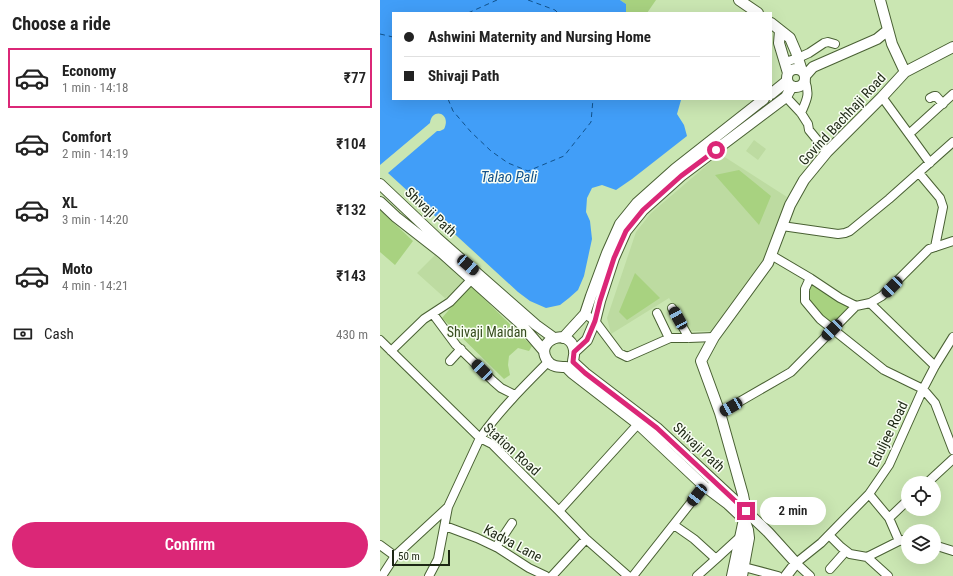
<!DOCTYPE html>
<html lang="en">
<head>
<meta charset="utf-8">
<style>
	:root { --surface:#fff; --page:#f6f6f6; --text:#222; --muted:#767676; --line:#e0e0e0; --accent:#db2777 }
	body { margin:0; font-family:"Roboto Condensed",sans-serif; background:var(--page); color:var(--text); height:100vh; display:flex; flex-direction:column; font-size:15px; white-space:nowrap }
	* { box-sizing:border-box; margin:0 }
	p { font-size:13px; color:var(--muted) }
	.icon { flex:none; width:22px; height:22px; fill:none; stroke:currentColor; stroke-width:2; stroke-linecap:round; stroke-linejoin:round }
	.map { position:relative; flex:1; overflow:hidden }
	.drawer { display:flex; flex-direction:column; background:var(--surface); width:380px }
	.drawer>* { flex:none }
	.top-card { position:absolute; left:12px; top:12px; width:380px; height:88px; border-radius:0px; box-shadow:0 4px 16px #0002; display:grid; align-content:center; height:88px; padding:0 12px; background:var(--surface) }
	.buttons { position:absolute; left:521px; top:476px; display:grid; gap:8px }
	.buttons a { display:grid; place-items:center; width:40px; height:40px; border-radius:50%; background:var(--surface); box-shadow:0 4px 16px #0002; font-size:20px }
	.scale { position:absolute; left:12px; bottom:10px; width:58px; box-sizing:border-box; padding-left:4px; border:2px solid #1d2714; border-top:0; font-size:11px; line-height:14px; white-space:nowrap; color:#1d2714; -webkit-text-stroke:3px #f9fef4; paint-order:stroke }
	.end { position:absolute; width:18px; height:18px; margin:-9px; border:5px solid #db2777; background:#fff; box-shadow:0 0 0 2px #fff }
	.from { border-radius:50% }
	.bubble { position:absolute; height:28px; border-radius:14px; background:var(--surface); box-shadow:0 4px 16px #0002; font-size:13px; font-weight:600; line-height:28px; text-align:center }
	.car { position:absolute; width:12px; height:24px; margin:-12px -6px; border-radius:5px; box-shadow:0 0 3px 1px #0007; background:linear-gradient(#222 24%,#8ab4d8 0 40%,#222 0 76%,#8ab4d8 0 86%,#222 0) }
	.top-card b { display:flex; align-items:center; gap:14px; height:38px; font-size:15px }
	.top-card b+b { border-top:1px solid var(--line) }
	.top-card i { width:10px; height:10px; background:var(--text) }
	ul { padding:0; list-style:none }
	li { display:flex; align-items:center; gap:12px; height:60px; margin:0 8px 6px; padding:0 4px; border:2px solid transparent; border-radius:0px }
	li div { flex:1 }
	li b { display:block; font-size:15px }
	li em { font-style:normal; font-weight:600 }
	li.current { border-color:var(--accent) }
	li>.icon { width:36px; height:36px; stroke-width:1.5 }
	h2 { padding:0 12px; font-size:18px; line-height:48px }
	.pay { display:flex; align-items:center; gap:10px; height:44px; padding:0 12px; font-size:15px }
	.pay p { margin-inline-start:auto }
	.cta { display:flex; gap:8px; margin-top:auto; padding:8px 12px }
	.cta a { flex:1; height:46px; border-radius:24px; background:var(--accent); color:#fff; font-size:16px; font-weight:600; line-height:46px; text-align:center }
	main { display:flex; flex:1; min-height:0 }
	.map>svg:first-child { display:block }
</style>
</head>
<body>
<main>
<section class="drawer">
<h2>Choose a ride</h2>
<ul>
<li class="current"><svg class="icon" aria-label="car" viewBox="0 0 24 24"><path d="M5 17H2v-5l4-1 3-4h7l3 4 3 1v5h-3M9 17h6M6 11h13"/><circle cx="7" cy="17" r="2"/><circle cx="17" cy="17" r="2"/></svg><div><b>Economy</b><p>1 min · 14:18</p></div><em>₹77</em></li>
<li><svg class="icon" aria-label="car" viewBox="0 0 24 24"><path d="M5 17H2v-5l4-1 3-4h7l3 4 3 1v5h-3M9 17h6M6 11h13"/><circle cx="7" cy="17" r="2"/><circle cx="17" cy="17" r="2"/></svg><div><b>Comfort</b><p>2 min · 14:19</p></div><em>₹104</em></li>
<li><svg class="icon" aria-label="car" viewBox="0 0 24 24"><path d="M5 17H2v-5l4-1 3-4h7l3 4 3 1v5h-3M9 17h6M6 11h13"/><circle cx="7" cy="17" r="2"/><circle cx="17" cy="17" r="2"/></svg><div><b>XL</b><p>3 min · 14:20</p></div><em>₹132</em></li>
<li><svg class="icon" aria-label="car" viewBox="0 0 24 24"><path d="M5 17H2v-5l4-1 3-4h7l3 4 3 1v5h-3M9 17h6M6 11h13"/><circle cx="7" cy="17" r="2"/><circle cx="17" cy="17" r="2"/></svg><div><b>Moto</b><p>4 min · 14:21</p></div><em>₹143</em></li>
</ul>
<div class="pay"><svg class="icon" aria-label="cash" viewBox="0 0 24 24"><path d="M3 7h18v10H3z"/><circle cx="12" cy="12" r="2"/></svg>Cash<p>430 m</p></div>
<div class="cta"><a>Confirm</a></div>
</section>
<div class="map">
<svg width="573" height="576" viewBox="0 0 573 576">
	<rect width="100%" height="100%" fill="#cae6b2"/>
	<path fill="#bddba1" d="M 374,140 L 386,149 L 378,160 L 366,151 Z
		M 340,154 L 407,197 L 385,260 L 333,331 L 310,331 L 289,298 L 231,334 L 227,318 L 256,232 L 271,213 Z
		M 55,255 L 85,282 L 67,300 L 37,273 Z"/>
	<path fill="#a8d280" d="M 240,0 L 276,0 L 267,13 L 246,13 L 246,4 Z
		M 359,170 L 391,196 L 379,225 L 335,175 Z
		M 0,210 L 33,241 L 15,265 L 0,252 Z
		M 255,273 L 280,298 L 247,320 L 239,312 Z
		M 433,284 L 471,308 L 454,326 L 420,302 Z
		M 90,285 L 152,346 L 149,351 L 138,348 L 129,356 L 128,365 L 130,375 L 124,379 L 62,318 Z"/>
	<path fill="#419ef8" d="M 0,0 L 240,0 L 246,4 L 246,13 L 13,13 L 13,99 L 302,99 L 301,100 L 297,114 L 304,125 L 307,136 L 252,179 L 236,190 L 222,185 L 212,188 L 207,198 L 206,212 L 210,221 L 212,239 L 204,276 L 198,290 L 189,298 L 180,305 L 166,308 L 150,301 L 138,292 L 8,173 L 57,131 L 60,131 L 64,129 C 72,113 52,107 50,123 L 0,165 Z"/>
	<g fill="none" stroke-linecap="round" stroke-linejoin="round">
		<path stroke="#11528c" stroke-width="1" stroke-dasharray="5 4" stroke-linecap="butt" d="M 148,0 L 175,10 L 178,13
			M 88,13 L 117,0
			M 0,34 L 13,37
			M 68,99 L 73,111 L 91,132 L 111,151 L 128,163 L 148,171 L 184,156 L 211,122 L 213,99"/>
		<g stroke="#496033" stroke-width="10">
			<path id="minor" d="M 405,62 L 418,58 L 429,53 L 444,43 L 448,42 L 455,44
				M 406,97 L 421,113 L 428,124 L 429,130 L 447,152
				M 502,97 L 550,163
				M 550,98 L 554,96 L 556,96 L 563,104
				M 421,113 C 427,99 430,95 425,80
				M 529,134 L 573,94
				M 539,173 L 560,198 L 563,207 L 555,247
				M 402,226 L 458,234 L 465,233 L 470,231 L 509,199 L 573,142
				M 391,255 L 430,278 L 460,298 L 476,306
				M 430,278 L 425,289 L 425,301 L 440,319 L 504,370 L 543,389 L 555,403 L 573,450
				M 490,303 L 555,366
				M 292,308 L 309,338
				M 277,313 L 289,338
				M 53,314 L 76,345 L 113,381 L 121,388 L 135,395
				M 205,314 L 215,321 L 239,353 L 247,357 L 290,338 L 309,338 L 334,337
				M 0,340 L 100,438 L 112,444 L 179,511 L 206,539 L 248,576
				M 11,351 L 44,319 L 70,302 L 91,280
				M 70,361 L 81,349
				M 340,413 L 411,372 L 476,306 L 490,303 L 502,296 L 549,249 L 573,241
				M 547,483 L 573,459
				M 489,494 L 509,518 L 519,541
				M 179,511 L 258,424
				M 509,518 L 528,500
				M 294,525 L 314,539 L 336,559 L 317,576
				M 65,526 L 97,538 L 118,548 L 149,568 L 166,576
				M 449,535 L 461,547 L 470,554 L 487,557 L 508,576
				M 0,545 L 15,556
				M 554,545 L 573,551
				M 116,547 L 132,523
				M 487,557 L 519,541 L 528,539
				M 336,559 L 360,537
				M 364,567 L 398,576
				M 450,569 L 466,551
				M 2,576 L 15,556 L 68,507
				M 49,576 L 58,559 L 68,507 L 100,438 C 120,410 144,386 168,362
				M 172,576 L 206,539
				M 253,576 L 324,486
				M 430,576 L 416,563 L 441,543 L 489,494 L 509,465 L 543,389 L 555,366 L 573,337"/>
		</g>
		<g stroke="#496033" stroke-width="12">
			<path id="major" d="M 359,0 L 378,13
				M 500,0 L 512,44 L 525,72
				M 391,23 L 410,38 L 416,52 L 422,71
				M 400,31 L 399,43 L 408,73
				M407 78a9 9 0 1 1 18 0a9 9 0 1 1-18 0Z
				M 425,76 L 433,67 L 497,39 L 508,30
				M 391,94 L 407,81
				M 0,184 L 57,238 L 156,325 L 174,338
				M 0,202 L 16,217 L 62,253 L 140,323 L 164,351
				M 183,338 L 205,314 L 211,296 L 227,253 L 240,224 L 257,203 L 295,169 L 384,99
				M 194,352 L 207,340 L 215,321 L 220,301 L 234,258 L 246,231 L 263,210 L 301,176 L 406,97 L 412,86
				M 366,511 L 363,495 L 340,413 L 321,361 L 334,337 L 388,263 L 410,205 L 424,180 L 447,152 L 502,97 L 525,72 L 573,47
				M 352,576 L 364,519 L 348,504 L 324,486 L 258,424 L 192,373 L 186,367 C 179,367 171,367 167,360 C 154,340 190,326 194,350 C 195,354 193,358 193,362 L 205,373 L 277,428 L 366,511 L 388,532 L 416,563 L 406,576
				M 362,576 L 369,538 L 368,530 L 364,519"/>
		</g>
		<use href="#minor" stroke="#fff" stroke-width="8"/>
		<use href="#major" stroke="#fff" stroke-width="10"/>
	</g>
	<g fill="none" stroke-linecap="round" stroke-linejoin="round">
		<path stroke="#db2777" stroke-width="5" d="M 336,150 L 301,176 L 263,210 L 246,231 L 234,258 L 220,301 L 215,321 L 207,340 L 194,352 L 193,362 L 205,373 L 277,428 L 366,511"/>
	</g>
	<g text-anchor="middle" dominant-baseline="central" stroke-width="3" stroke-linejoin="round" paint-order="stroke">
		<g font-size="14" fill="#1d2714" stroke="#f9fef4">
			<text transform="translate(462 119) rotate(-47)">Govind Bachhaji Road</text>
			<text transform="translate(51 212) rotate(43)">Shivaji Path</text>
			<text transform="translate(508 434) rotate(-64)">Eduljee Road</text>
			<text transform="translate(319 447) rotate(43)">Shivaji Path</text>
			<text transform="translate(132 449) rotate(42)">Station Road</text>
			<text transform="translate(133 543) rotate(28)">Kadva Lane</text>
		</g>
		<g font-size="14" fill="#364c1e" stroke="#f9fef4">
			<text x="107" y="332">Shivaji Maidan</text>
		</g>
		<g font-size="15" font-style="italic" fill="#11528c" stroke="#f9fef4">
			<text x="129" y="177">Talao Pali</text>
		</g>
	</g>
</svg>
<div class="buttons">
<a><svg class="icon" aria-label="locate" viewBox="0 0 24 24"><circle cx="12" cy="12" r="6"/><path d="M12 2v4M12 18v4M2 12h4M18 12h4"/></svg></a>
<a><svg class="icon" aria-label="layers" viewBox="0 0 24 24"><path d="M12 4l9 5-9 5-9-5zM3 14l9 5 9-5"/></svg></a>
</div>
<div class="scale">50 m</div>
<i class="end from" style="left:336px;top:150px"></i>
<i class="end" style="left:366px;top:511px"></i>
<div class="bubble" style="left:380px;top:497px;width:66px">2 min</div>
<i class="car" style="left:88px;top:265px;rotate:131deg"></i>
<i class="car" style="left:512px;top:287px;rotate:225deg"></i>
<i class="car" style="left:298px;top:318px;rotate:331deg"></i>
<i class="car" style="left:452px;top:330px;rotate:224deg"></i>
<i class="car" style="left:102px;top:370px;rotate:315deg"></i>
<i class="car" style="left:351px;top:407px;rotate:240deg"></i>
<i class="car" style="left:317px;top:495px;rotate:218deg"></i>
<div class="top-card">
<b><i class="from"></i>Ashwini Maternity and Nursing Home</b>
<b><i></i>Shivaji Path</b>
</div>
</div>
</main>
</body>
</html>
